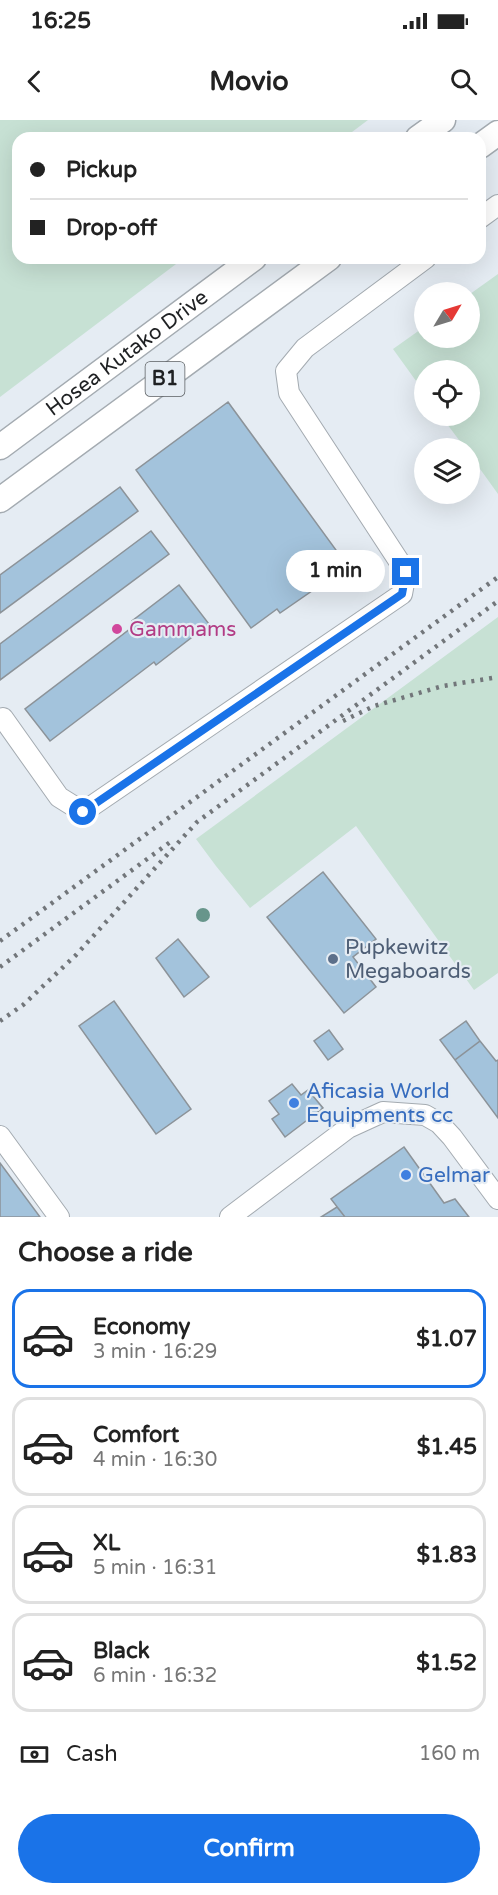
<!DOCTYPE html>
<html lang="en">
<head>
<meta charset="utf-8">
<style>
	:root { --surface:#fff; --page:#f6f6f6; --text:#222; --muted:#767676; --line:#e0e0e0; --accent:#1a73e8 }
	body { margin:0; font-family:"Varela Round",sans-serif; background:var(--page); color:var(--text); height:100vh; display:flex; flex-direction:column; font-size:22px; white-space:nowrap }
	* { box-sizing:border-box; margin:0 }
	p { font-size:20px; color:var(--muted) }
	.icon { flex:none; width:33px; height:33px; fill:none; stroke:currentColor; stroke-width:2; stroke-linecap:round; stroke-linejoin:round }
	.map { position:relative; height:1097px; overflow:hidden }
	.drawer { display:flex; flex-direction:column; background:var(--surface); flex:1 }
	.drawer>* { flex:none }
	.guide { position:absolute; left:12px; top:12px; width:474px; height:132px; border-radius:18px; box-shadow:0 6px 24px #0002; display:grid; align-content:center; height:132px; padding:0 18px; background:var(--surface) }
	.needle { width:39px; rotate:52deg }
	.fabs { position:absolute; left:414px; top:162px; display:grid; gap:12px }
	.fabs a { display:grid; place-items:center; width:66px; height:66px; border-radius:50%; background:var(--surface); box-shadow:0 6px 24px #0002; font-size:30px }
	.end { position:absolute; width:27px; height:27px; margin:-14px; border:8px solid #1a73e8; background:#fff; box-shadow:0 0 0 3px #fff }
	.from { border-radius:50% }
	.bubble { position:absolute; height:42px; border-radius:21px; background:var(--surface); box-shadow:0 6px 24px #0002; font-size:20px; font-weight:700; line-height:42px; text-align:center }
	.guide b { display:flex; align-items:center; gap:21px; height:57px; font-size:22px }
	.guide b+b { border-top:2px solid var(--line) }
	.guide i { width:15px; height:15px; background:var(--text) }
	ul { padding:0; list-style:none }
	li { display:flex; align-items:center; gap:18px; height:99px; margin:0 12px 9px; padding:0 6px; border:3px solid var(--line); border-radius:18px }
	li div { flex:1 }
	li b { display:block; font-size:22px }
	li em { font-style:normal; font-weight:700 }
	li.active { border-color:var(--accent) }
	li>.icon { width:54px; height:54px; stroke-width:1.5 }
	h2 { padding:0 18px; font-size:27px; line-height:72px }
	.pay { display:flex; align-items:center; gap:15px; height:66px; padding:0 18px; font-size:22px }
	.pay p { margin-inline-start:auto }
	.primary-button { display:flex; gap:12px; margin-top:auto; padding:12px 18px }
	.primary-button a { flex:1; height:69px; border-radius:36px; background:var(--accent); color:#fff; font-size:24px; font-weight:700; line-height:69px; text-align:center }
	.status { display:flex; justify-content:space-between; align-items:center; height:42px; padding:0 30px; background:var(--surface); direction:ltr }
	.status svg { height:16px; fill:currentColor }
	header { display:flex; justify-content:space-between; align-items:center; height:78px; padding:0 18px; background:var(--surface); font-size:27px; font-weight:700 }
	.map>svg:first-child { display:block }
</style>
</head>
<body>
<div class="status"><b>16:25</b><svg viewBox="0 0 49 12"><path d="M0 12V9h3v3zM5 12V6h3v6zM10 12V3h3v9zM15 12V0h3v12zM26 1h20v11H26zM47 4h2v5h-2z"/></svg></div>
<header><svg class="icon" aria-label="back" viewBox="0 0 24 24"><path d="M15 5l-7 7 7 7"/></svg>Movio<svg class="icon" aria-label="search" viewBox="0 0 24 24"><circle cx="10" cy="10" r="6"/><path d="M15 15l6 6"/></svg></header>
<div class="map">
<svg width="498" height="1097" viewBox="0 0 498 1097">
	<rect width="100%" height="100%" fill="#e5ecf3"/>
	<path fill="#c7e1d4" d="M 0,0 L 368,0 L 344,18 L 18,18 L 18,138 L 184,138 L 0,277 Z
		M 498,154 L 498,374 L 470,335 L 470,328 L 465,328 L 441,296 L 470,296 L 470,250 L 424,250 L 424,272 L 393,229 L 424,207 L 424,218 L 470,218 L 470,174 Z
		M 498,497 L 498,853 L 474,870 L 356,706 L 250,788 L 216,746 L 196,719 Z"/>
	<path fill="#a3c3dc" stroke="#8c9399" stroke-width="1.5" d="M 228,282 L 344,441 L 316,461 L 319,466 L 280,493 L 277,489 L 251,508 L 136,350 Z
		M 120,367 L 138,391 L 0,493 L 0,455 Z
		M 151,411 L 169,434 L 0,560 L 0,524 Z
		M 179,465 L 209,504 L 156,545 L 154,542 L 50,621 L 25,589 L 135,505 L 132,501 Z
		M 323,752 L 376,819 L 353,837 L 376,867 L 344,893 L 267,797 Z
		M 178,819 L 209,857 L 184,877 L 156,838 Z
		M 114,881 L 191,989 L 156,1014 L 79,906 Z
		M 466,901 L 480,921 L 455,940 L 440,920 Z
		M 329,910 L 343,929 L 328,940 L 314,921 Z
		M 480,921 L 496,941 L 498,940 L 498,998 L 455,940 Z
		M 292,964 L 301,975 L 308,970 L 323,988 L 285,1017 L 272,999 L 279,994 L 269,981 Z
		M 404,1027 L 444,1083 L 455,1079 L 469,1097 L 345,1097 L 331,1079 Z
		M 0,1043 L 40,1097 L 0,1097 Z
		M 337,1087 L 345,1097 L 321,1097 Z"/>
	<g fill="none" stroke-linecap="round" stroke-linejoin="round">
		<g stroke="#a4abb1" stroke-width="22">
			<path id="minor" d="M 480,98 L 498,85
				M 3,598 L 59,677 L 83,692 L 402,474 L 406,452 L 289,273 L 286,251 L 305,228 L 426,138
				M 0,1016 L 59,1097
				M 230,1097 L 348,1008 L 383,992 L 425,995 L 439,1003 L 452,1017 L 498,1079"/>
		</g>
		<g stroke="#a4abb1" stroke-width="27">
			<g id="major">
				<path d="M 418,18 L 443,0"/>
				<path d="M 480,26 L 498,13"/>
				<path id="s1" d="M 0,327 L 254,138"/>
				<path d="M 0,380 L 329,138"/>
			</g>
		</g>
		<use href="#minor" stroke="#fff" stroke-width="20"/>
		<use href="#major" stroke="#fff" stroke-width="24"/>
		<path stroke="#72767a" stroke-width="4.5" stroke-dasharray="3 6" stroke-linecap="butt" d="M 343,601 L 374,586 L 443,566 L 498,557
			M 0,821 L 498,457
			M 0,847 L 173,720
			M 0,901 L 23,885 L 76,835 L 197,702 L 498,481"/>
	</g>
	<circle fill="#67958b" cx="203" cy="795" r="7"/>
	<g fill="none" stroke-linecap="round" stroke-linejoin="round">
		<path stroke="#1a73e8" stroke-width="8" d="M 83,692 L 402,474 L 406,452"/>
	</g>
	<circle fill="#d1479c" stroke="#e5ecf3" stroke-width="2" cx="117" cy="509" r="6"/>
	<circle fill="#5c6f8a" stroke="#e5ecf3" stroke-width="2" cx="333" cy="839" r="6"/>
	<g fill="#3f7fe0" stroke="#e5ecf3" stroke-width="2">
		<circle cx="294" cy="983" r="6"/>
		<circle cx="406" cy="1055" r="6"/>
	</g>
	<g text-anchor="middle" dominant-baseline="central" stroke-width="4.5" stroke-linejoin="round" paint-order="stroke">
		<rect fill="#e5ecf3" stroke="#5a5e61" stroke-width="1.5" x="145.5" y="242" width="39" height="34" rx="4.5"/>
		<g font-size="20" font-weight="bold" fill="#1f2123">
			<text x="165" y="259">B1</text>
		</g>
		<g font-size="21" fill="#1f2123" stroke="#e5ecf3">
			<text stroke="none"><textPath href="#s1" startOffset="158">Hosea Kutako Drive</textPath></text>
		</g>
		<g font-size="21" fill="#b23c85" stroke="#e5ecf3" text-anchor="start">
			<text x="129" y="509">Gammams</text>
		</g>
		<g font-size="21" fill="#4e5e75" stroke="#e5ecf3" text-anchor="start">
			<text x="345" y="827">Pupkewitz<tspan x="345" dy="24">Megaboards</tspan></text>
		</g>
		<g font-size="21" fill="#366cbe" stroke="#e5ecf3" text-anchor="start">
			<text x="306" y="971">Aficasia World<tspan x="306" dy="24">Equipments cc</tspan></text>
			<text x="418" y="1055">Gelmar</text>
		</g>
	</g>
</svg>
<div class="fabs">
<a><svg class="needle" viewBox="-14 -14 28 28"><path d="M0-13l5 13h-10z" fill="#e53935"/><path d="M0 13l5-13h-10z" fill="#767676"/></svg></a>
<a><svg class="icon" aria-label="locate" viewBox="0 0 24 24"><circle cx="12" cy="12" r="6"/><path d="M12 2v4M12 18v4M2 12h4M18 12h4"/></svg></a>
<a><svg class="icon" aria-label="layers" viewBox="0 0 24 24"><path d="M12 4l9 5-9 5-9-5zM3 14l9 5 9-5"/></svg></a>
</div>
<i class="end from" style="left:83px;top:692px"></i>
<i class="end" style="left:406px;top:452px"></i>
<div class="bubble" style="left:286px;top:430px;width:99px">1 min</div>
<div class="guide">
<b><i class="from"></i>Pickup</b>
<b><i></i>Drop-off</b>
</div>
</div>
<section class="drawer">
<h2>Choose a ride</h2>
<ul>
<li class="active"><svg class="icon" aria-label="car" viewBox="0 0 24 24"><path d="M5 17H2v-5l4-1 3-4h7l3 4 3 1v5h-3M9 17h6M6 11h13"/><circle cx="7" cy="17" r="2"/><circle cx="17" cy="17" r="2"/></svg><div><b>Economy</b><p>3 min · 16:29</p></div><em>$1.07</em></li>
<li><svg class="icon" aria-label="car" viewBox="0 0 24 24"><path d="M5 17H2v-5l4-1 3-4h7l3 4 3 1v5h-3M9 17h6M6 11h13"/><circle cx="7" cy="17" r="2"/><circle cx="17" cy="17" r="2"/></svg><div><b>Comfort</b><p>4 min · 16:30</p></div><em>$1.45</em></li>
<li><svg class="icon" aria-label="car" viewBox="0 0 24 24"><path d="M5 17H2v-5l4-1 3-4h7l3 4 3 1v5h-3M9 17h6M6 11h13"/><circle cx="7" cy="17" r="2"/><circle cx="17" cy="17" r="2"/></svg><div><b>XL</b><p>5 min · 16:31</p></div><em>$1.83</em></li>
<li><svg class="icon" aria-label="car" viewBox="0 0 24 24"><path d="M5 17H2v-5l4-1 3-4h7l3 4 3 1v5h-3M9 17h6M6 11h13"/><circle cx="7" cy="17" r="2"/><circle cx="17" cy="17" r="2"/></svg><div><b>Black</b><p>6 min · 16:32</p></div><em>$1.52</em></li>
</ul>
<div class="pay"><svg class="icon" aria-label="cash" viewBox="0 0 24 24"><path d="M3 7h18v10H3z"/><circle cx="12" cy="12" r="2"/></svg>Cash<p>160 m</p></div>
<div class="primary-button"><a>Confirm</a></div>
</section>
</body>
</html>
